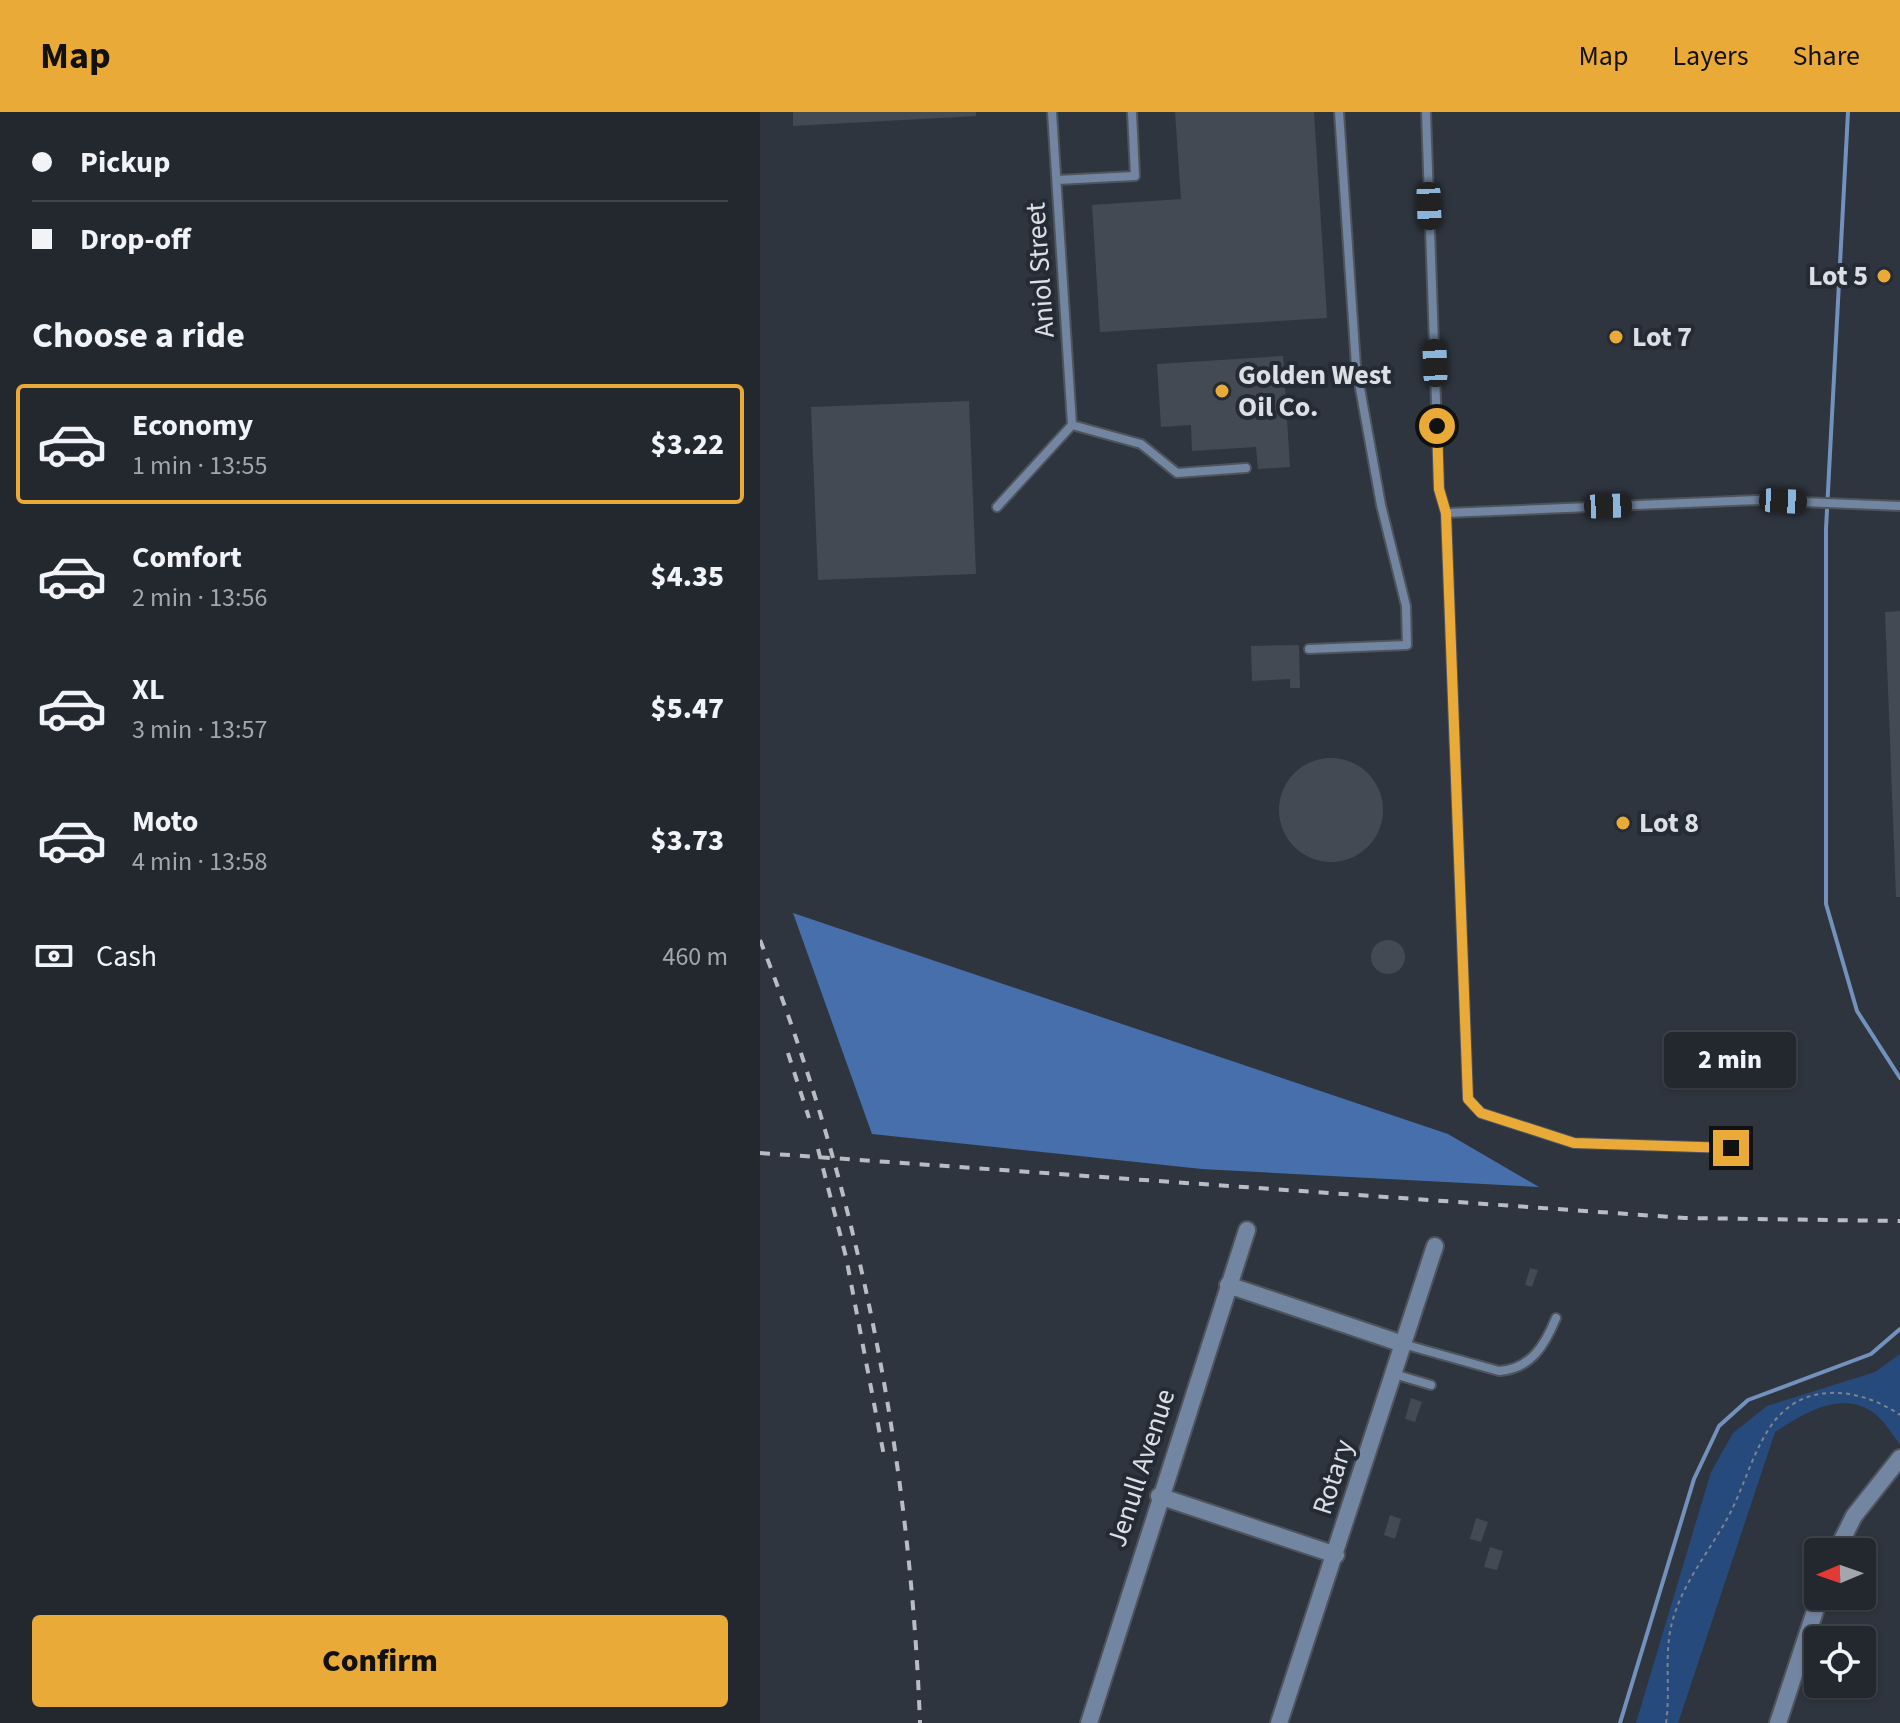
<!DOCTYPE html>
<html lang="en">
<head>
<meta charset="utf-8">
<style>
	:root { --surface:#23282f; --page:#2f343b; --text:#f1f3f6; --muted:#a3a6aa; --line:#40444b; --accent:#eaaa38 }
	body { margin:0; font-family:"Source Sans 3",sans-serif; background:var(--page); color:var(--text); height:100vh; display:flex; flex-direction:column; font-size:30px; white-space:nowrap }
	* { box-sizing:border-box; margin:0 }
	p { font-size:26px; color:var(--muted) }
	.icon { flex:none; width:44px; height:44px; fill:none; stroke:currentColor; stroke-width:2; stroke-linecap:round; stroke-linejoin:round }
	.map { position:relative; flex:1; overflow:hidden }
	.panel { display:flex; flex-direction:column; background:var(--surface); width:760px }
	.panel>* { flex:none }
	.hud { display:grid; align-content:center; height:176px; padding:0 32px; background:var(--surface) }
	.needle { width:52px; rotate:268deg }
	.buttons { position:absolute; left:1044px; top:1426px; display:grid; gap:16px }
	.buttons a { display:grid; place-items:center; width:72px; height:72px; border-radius:8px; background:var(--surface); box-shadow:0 2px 6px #0004,0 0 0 2px var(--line); font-size:40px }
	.end { position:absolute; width:36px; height:36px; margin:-18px; border:10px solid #eaaa38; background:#111; box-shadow:0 0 0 4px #111 }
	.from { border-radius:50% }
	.bubble { position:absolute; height:56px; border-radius:8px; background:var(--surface); box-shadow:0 2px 6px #0004,0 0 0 2px var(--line); font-size:26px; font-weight:800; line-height:56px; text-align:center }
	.car { position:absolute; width:24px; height:48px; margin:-24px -12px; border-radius:10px; box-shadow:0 0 6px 2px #0007; background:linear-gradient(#222 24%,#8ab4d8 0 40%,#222 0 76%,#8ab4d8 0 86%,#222 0) }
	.hud b { display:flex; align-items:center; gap:28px; height:76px; font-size:30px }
	.hud b+b { border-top:2px solid var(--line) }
	.hud i { width:20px; height:20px; background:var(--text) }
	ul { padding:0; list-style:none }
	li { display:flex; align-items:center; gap:24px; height:120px; margin:0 16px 12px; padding:0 16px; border:4px solid transparent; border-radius:8px }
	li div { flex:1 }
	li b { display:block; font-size:30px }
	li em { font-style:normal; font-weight:800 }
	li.selected { border-color:var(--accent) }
	li>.icon { width:72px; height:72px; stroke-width:1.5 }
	h2 { padding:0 32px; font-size:36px; line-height:96px }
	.pay { display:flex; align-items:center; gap:20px; height:88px; padding:0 32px; font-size:30px }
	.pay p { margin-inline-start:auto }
	.cta { display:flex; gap:16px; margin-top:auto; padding:16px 32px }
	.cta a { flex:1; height:92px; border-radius:8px; background:var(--accent); color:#111; font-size:32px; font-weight:800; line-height:92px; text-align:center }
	header { display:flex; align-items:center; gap:48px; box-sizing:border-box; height:112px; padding:0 40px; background:var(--accent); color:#111 }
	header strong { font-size:38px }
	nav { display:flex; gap:44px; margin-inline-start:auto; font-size:28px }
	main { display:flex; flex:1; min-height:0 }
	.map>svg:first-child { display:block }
</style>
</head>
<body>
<header>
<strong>Map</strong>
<nav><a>Map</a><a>Layers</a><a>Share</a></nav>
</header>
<main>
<section class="panel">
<div class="hud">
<b><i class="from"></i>Pickup</b>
<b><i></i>Drop-off</b>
</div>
<h2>Choose a ride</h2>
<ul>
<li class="selected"><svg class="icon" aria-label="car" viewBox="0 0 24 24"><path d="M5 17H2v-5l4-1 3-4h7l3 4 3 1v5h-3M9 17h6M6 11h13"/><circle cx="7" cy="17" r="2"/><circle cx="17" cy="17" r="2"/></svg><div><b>Economy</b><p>1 min · 13:55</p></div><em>$3.22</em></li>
<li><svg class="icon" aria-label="car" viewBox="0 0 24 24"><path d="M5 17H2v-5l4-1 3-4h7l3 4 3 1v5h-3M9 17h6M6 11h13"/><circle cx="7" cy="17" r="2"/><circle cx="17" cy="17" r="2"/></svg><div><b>Comfort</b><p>2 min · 13:56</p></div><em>$4.35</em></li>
<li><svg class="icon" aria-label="car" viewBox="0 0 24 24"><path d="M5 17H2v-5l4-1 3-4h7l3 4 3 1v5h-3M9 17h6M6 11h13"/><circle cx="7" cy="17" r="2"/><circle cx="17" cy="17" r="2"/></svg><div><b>XL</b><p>3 min · 13:57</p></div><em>$5.47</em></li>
<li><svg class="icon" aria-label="car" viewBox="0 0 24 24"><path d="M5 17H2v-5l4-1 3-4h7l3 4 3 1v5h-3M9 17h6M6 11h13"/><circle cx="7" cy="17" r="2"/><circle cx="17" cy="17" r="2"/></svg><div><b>Moto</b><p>4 min · 13:58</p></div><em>$3.73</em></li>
</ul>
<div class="pay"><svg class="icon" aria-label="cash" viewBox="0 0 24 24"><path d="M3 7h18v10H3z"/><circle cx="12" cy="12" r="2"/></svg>Cash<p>460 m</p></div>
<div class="cta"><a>Confirm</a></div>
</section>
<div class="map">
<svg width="1140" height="1611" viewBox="0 0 1140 1611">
	<rect width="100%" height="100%" fill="#2f353f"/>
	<path fill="#274a7d" d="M 1140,1242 L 1140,1332 C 1132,1323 1125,1309 1115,1302 C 1083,1276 1043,1302 1015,1320 L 918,1611 L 876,1611 L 951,1360 L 973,1321 L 1007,1294 L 1115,1260 Z"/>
	<path fill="#466fab" d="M 33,801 L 688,1022 L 779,1075 L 442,1057 L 112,1022 Z"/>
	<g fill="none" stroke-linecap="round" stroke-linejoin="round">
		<path stroke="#7391bd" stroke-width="4" d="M 1088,0 L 1066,417 L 1066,792 L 1097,899 L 1140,966
			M 860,1611 L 934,1367 L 959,1314 L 988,1288 L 1111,1242 L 1140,1217"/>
	</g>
	<path fill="#434a54" d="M 33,0 L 216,0 L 216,4 L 33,14 Z
		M 415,0 L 554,0 L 567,206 L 340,220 L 332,93 L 421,87 Z
		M 523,244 L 530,355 L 498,357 L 496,335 L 432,339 L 431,313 L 401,315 L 397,252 Z
		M 209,289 L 216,462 L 58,468 L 51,295 Z
		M 1140,499 L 1140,785 L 1136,785 L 1125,500 Z
		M 539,533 L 540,576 L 530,576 L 530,567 L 492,569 L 491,534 Z
		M519 698a52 52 0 1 1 104 0a52 52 0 1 1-104 0Z
		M611 845a17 17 0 1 1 34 0a17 17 0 1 1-34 0Z
		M 770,1156 L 778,1158 L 772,1175 L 765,1173 Z
		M 651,1286 L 662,1290 L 655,1310 L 645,1307 Z
		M 630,1403 L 641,1407 L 635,1427 L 624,1423 Z
		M 716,1406 L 728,1410 L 721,1430 L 710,1427 Z
		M 730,1435 L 743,1439 L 737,1458 L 724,1455 Z"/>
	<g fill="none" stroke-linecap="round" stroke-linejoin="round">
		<g stroke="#4e545d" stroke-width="12">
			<path id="service" d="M 292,0 L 312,313
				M 666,0 L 679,377 L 686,401 L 708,987 L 721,1001 L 814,1031 L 971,1036
				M 297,68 L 375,64 L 372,0
				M 312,313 L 381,332 L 417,361 L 486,356
				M 237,395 L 312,313
				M 686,401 L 997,388 L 1140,394
				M 549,537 L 647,533 L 646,494 L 621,393 L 596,254 L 579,0
				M 643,1232 L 739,1259 C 771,1257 785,1233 796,1206
				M 634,1262 L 671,1273"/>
		</g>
		<g stroke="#4e545d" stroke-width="20">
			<path id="minor" d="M 468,1173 L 643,1232
				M 399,1384 L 576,1443
				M 1076,1440 L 1094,1404 L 1140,1346
				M 329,1611 L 487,1118
				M 519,1611 L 675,1134
				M 1018,1611 L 1060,1484"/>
		</g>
		<path stroke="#7d838b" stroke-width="2" stroke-dasharray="4 4" stroke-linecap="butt" d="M 906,1611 C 911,1577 903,1541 913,1507 C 924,1469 949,1440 968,1405 C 985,1374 994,1333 1017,1306 C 1050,1268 1104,1278 1140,1303"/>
		<use href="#service" stroke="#7386a1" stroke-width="8"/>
		<use href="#minor" stroke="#7386a1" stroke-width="16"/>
		<path stroke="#b8bdc4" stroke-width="4" stroke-dasharray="10 10" stroke-linecap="butt" d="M 0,828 C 98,1077 150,1343 160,1611
			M 28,941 L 49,1006
			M 58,1037 L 86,1145 L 125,1349
			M 0,1041 L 925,1106 L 1140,1109"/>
	</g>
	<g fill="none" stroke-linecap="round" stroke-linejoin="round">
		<path stroke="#eaaa38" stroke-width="10" d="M 677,314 L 679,377 L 686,401 L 708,987 L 721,1001 L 814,1031 L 971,1036"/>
	</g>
	<g fill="#eaaa38" stroke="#252b34" stroke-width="3">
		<circle cx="1124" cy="164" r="8"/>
		<circle cx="856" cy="225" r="8"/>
		<circle cx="462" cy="279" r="8"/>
		<circle cx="863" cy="711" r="8"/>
	</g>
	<g text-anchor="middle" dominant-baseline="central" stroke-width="8" stroke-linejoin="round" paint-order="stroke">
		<g font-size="28" fill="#dce0e6" stroke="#252b34">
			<text transform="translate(280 158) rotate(-94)">Aniol Street</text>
			<text transform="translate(381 1356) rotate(-72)">Jenull Avenue</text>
			<text transform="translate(573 1365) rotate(-72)">Rotary</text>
		</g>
		<g font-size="28" font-weight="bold" fill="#dce0e6" stroke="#252b34" text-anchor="start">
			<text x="1108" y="164" text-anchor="end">Lot 5</text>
			<text x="872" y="225">Lot 7</text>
			<text x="478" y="263">Golden West<tspan x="478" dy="32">Oil Co.</tspan></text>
			<text x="879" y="711">Lot 8</text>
		</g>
	</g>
</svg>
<div class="buttons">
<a><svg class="needle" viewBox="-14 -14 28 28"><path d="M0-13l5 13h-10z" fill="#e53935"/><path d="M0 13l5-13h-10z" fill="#a3a6aa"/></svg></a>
<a><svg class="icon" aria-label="locate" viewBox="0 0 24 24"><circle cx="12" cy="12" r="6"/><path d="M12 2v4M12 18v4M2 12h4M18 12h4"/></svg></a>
</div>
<i class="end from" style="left:677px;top:314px"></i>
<i class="end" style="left:971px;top:1036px"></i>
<div class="bubble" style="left:904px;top:920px;width:132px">2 min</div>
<i class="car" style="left:669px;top:94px;rotate:178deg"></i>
<i class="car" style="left:675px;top:251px;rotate:358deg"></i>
<i class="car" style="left:1023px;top:389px;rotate:93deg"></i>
<i class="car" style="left:848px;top:394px;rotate:88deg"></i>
</div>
</main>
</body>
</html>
